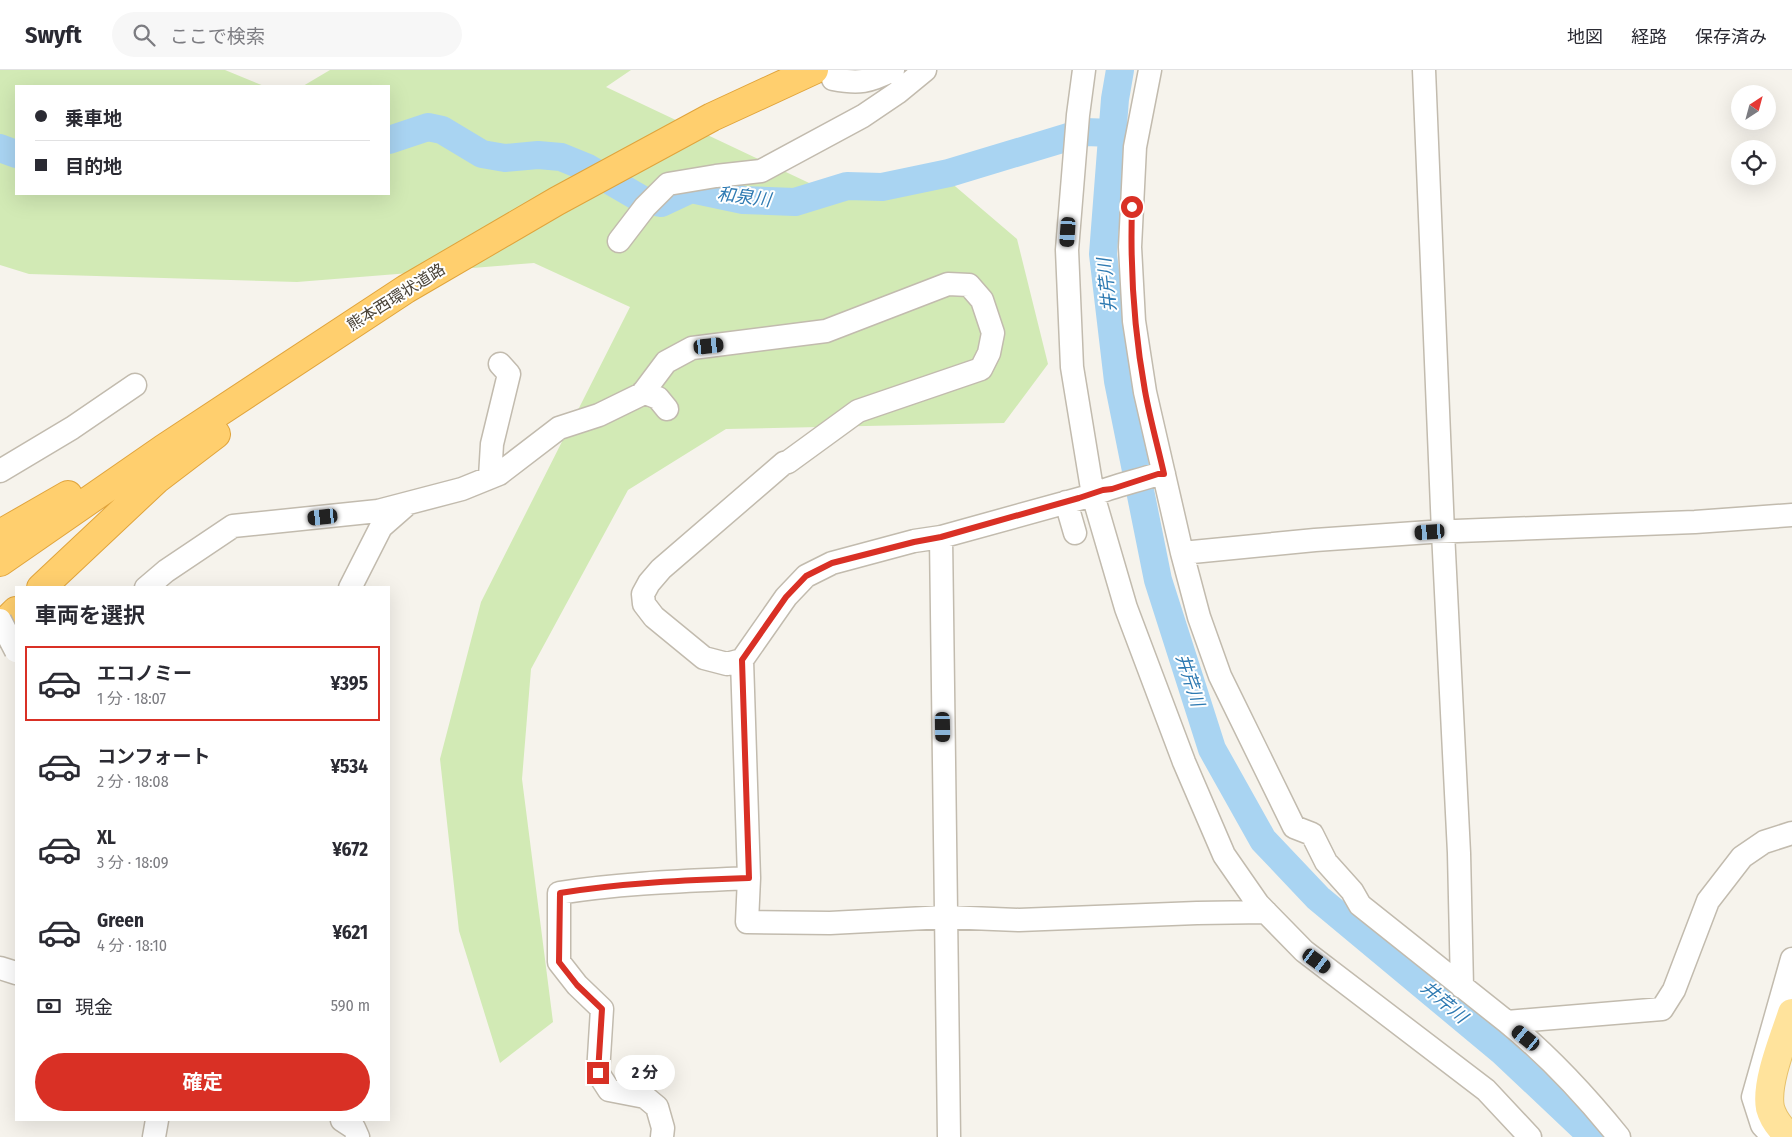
<!DOCTYPE html>
<html lang="ja">
<head>
<meta charset="utf-8">
<style>
	:root { --surface:#fff; --page:#f7f7f7; --text:#2b2b33; --muted:#7c7c81; --line:#e1e1e2; --accent:#d93025 }
	body { margin:0; font-family:"Fira Sans Condensed","Noto Sans JP",sans-serif; background:var(--page); color:var(--text); height:100vh; display:flex; flex-direction:column; font-size:19px; white-space:nowrap }
	* { box-sizing:border-box; margin:0 }
	p { font-size:16px; color:var(--muted) }
	.icon { flex:none; width:28px; height:28px; fill:none; stroke:currentColor; stroke-width:2; stroke-linecap:round; stroke-linejoin:round }
	.map { position:relative; flex:1; overflow:hidden }
	.sheet { position:absolute; left:15px; top:516px; width:375px; height:535px; display:flex; flex-direction:column; background:var(--surface); border-radius:0px; box-shadow:0 5px 20px #0002 }
	.sheet>* { flex:none }
	.guide { position:absolute; left:15px; top:15px; width:375px; height:110px; border-radius:0px; box-shadow:0 5px 20px #0002; display:grid; align-content:center; height:110px; padding:0 20px; background:var(--surface) }
	.needle { width:32px; rotate:36deg }
	.tools { position:absolute; left:1731px; top:15px; display:grid; gap:10px }
	.tools a { display:grid; place-items:center; width:45px; height:45px; border-radius:50%; background:var(--surface); box-shadow:0 5px 20px #0002; font-size:25px }
	.end { position:absolute; width:22px; height:22px; margin:-11px; border:6px solid #d93025; background:#fff; box-shadow:0 0 0 2px #fff }
	.from { border-radius:50% }
	.bubble { position:absolute; height:35px; border-radius:18px; background:var(--surface); box-shadow:0 5px 20px #0002; font-size:16px; font-weight:700; line-height:35px; text-align:center }
	.car { position:absolute; width:15px; height:30px; margin:-15px -8px; border-radius:6px; box-shadow:0 0 4px 1px #0007; background:linear-gradient(#222 24%,#8ab4d8 0 40%,#222 0 76%,#8ab4d8 0 86%,#222 0) }
	.guide b { display:flex; align-items:center; gap:18px; height:48px; font-size:19px }
	.guide b+b { border-top:1px solid var(--line) }
	.guide i { width:12px; height:12px; background:var(--text) }
	ul { padding:0; list-style:none }
	li { display:flex; align-items:center; gap:15px; height:75px; margin:0 10px 8px; padding:0 10px; border:2px solid transparent; border-radius:0px }
	li div { flex:1 }
	li b { display:block; font-size:19px }
	li em { font-style:normal; font-weight:700 }
	li.on { border-color:var(--accent) }
	li>.icon { width:45px; height:45px; stroke-width:1.5 }
	h2 { padding:0 20px; font-size:22px; line-height:60px }
	.pay { display:flex; align-items:center; gap:12px; height:55px; padding:0 20px; font-size:19px }
	.pay p { margin-inline-start:auto }
	.primary-button { display:flex; gap:10px; margin-top:auto; padding:10px 20px }
	.primary-button a { flex:1; height:58px; border-radius:30px; background:var(--accent); color:#fff; font-size:20px; font-weight:700; line-height:58px; text-align:center }
	header { display:flex; align-items:center; gap:30px; box-sizing:border-box; height:70px; padding:0 25px; background:var(--surface); border-bottom:1px solid var(--line) }
	header strong { font-size:24px }
	nav { display:flex; gap:28px; margin-inline-start:auto; font-size:18px }
	.search { width:350px; height:45px; background:var(--page); display:flex; align-items:center; gap:12px; box-sizing:border-box; padding:0 18px; border-radius:28px; color:var(--muted); font-size:19px }
	.map>svg:first-child { display:block }
</style>
</head>
<body>
<header>
<strong>Swyft</strong>
<div class="search"><svg class="icon" aria-label="search" viewBox="0 0 24 24"><circle cx="10" cy="10" r="6"/><path d="M15 15l6 6"/></svg>ここで検索</div>
<nav><a>地図</a><a>経路</a><a>保存済み</a></nav>
</header>
<div class="map">
<svg width="1792" height="1067" viewBox="0 0 1792 1067">
	<rect width="100%" height="100%" fill="#f6f3ec"/>
	<path fill="#d2eab5" d="M 0,0 L 225,0 L 264,16 L 16,16 L 16,124 L 389,124 L 389,16 L 303,16 L 330,0 L 631,0 L 606,17 L 841,128 L 949,111 L 1017,169 L 1048,294 L 1004,353 L 726,359 L 628,420 L 531,599 L 522,709 L 553,952 L 500,993 L 459,861 L 440,689 L 481,532 L 630,237 L 534,193 L 297,212 L 29,204 L 0,195 Z"/>
	<g fill="none" stroke-linecap="round" stroke-linejoin="round">
		<path stroke="#a9d4f2" stroke-width="28" d="M 1120,0 L 1115,29 L 1103,184 L 1118,311 L 1158,510 L 1212,679 L 1263,770 L 1318,828 L 1503,982 L 1593,1067
			M 389,70 L 428,57 L 442,60 L 482,84 L 505,88 L 538,85 L 561,87 L 588,98 L 643,130 L 661,133 L 691,119 L 743,130 L 795,132 L 847,116 L 882,117 L 949,103 L 1085,62 L 1113,63
			M 0,78 L 16,84"/>
		<g stroke="#c2bbae" stroke-width="25">
			<path id="minor" d="M 1084,0 L 1078,45 L 1067,180 L 1072,297 L 1093,425 L 1126,538 L 1184,692 L 1224,785 L 1258,834 L 1304,881 L 1486,1020 L 1530,1067
				M 1150,0 L 1135,77 L 1130,177 L 1134,251 L 1145,322 L 1182,483 L 1315,470 L 1430,462 L 1695,452 L 1792,445
				M 1424,0 L 1443,462 L 1459,783 L 1462,917
				M 833,9 C 859,14 869,12 893,0
				M 619,171 L 645,137 L 668,114 L 716,106 L 761,101 L 863,46 L 897,23 L 925,0
				M 643,322 L 658,328 L 667,339
				M 0,401 L 72,358 L 135,315
				M 1164,404 L 1158,404 C 1138,411 1111,416 1093,425 L 941,467 L 914,471 L 832,493 L 806,506 L 786,527 L 742,590 L 749,808 L 747,852 L 830,853 L 945,847 L 1019,850 L 1197,843 L 1266,842
				M 490,407 L 492,374 L 509,304 L 500,294
				M 1066,432 L 1075,463
				M 941,467 L 949,1067
				M 1182,483 L 1199,547 L 1220,606 L 1294,757 L 1312,764 L 1326,792 L 1352,821 L 1360,835 L 1507,952
				M 146,518 L 166,501 L 233,456 L 378,441 L 462,419 L 499,404 L 559,358 L 599,345 L 642,324 L 666,292 L 692,278 L 826,261 L 948,214 L 969,215 L 982,230 L 993,263 L 989,283 L 981,299 L 858,341 L 788,392 L 784,393 L 661,499 L 649,513 L 643,524 L 644,534 L 654,547 L 704,588 L 727,594 L 742,590
				M 350,518 L 381,457 L 405,436
				M 0,898 L 16,903
				M 342,1050 L 354,1058 L 358,1067
				M 154,1067 L 157,1050
				M 662,1067 L 663,1058 L 657,1037 L 645,1027 L 609,1020 L 598,1003 L 602,939 L 577,915 L 559,892 L 559,823 C 622,813 686,811 749,808
				M 1619,1067 C 1585,1025 1549,986 1507,952 L 1662,939 L 1674,920 L 1708,831 L 1742,787 L 1764,772 L 1792,763
				M 1773,1067 L 1762,1055 L 1753,1027 L 1792,889"/>
		</g>
		<g stroke="#e6c16a" stroke-width="30">
			<path id="major" d="M 1790,1067 C 1782,1060 1773,1049 1770,1038 C 1765,1013 1784,968 1792,943"/>
		</g>
		<g stroke="#e0a43c" stroke-width="30">
			<path id="highway" d="M 0,464 L 68,425
				M 0,492 L 163,379 L 406,219 L 557,131 L 712,47 L 814,0
				M 41,518 L 157,409 L 216,364
				M 0,557 L 16,541"/>
		</g>
		<use href="#minor" stroke="#fff" stroke-width="22"/>
		<use href="#major" stroke="#ffe39c" stroke-width="28"/>
		<use href="#highway" stroke="#ffcf6e" stroke-width="28"/>
		<g stroke="#c2bbae" stroke-width="25" stroke-linecap="butt">
			<path id="minor-bridge" d="M 0,550 L 16,581"/>
		</g>
		<use href="#minor-bridge" stroke="#fff" stroke-width="22"/>
	</g>
	<g fill="none" stroke-linecap="round" stroke-linejoin="round">
		<path stroke="#d93025" stroke-width="6" d="M 598,1003 L 602,939 L 577,915 L 559,892 L 560,823 C 622,813 686,810 749,808 L 742,590 L 786,527 L 806,506 L 832,493 L 914,472 L 941,467 L 1079,428 L 1103,420 L 1112,419 L 1158,404 L 1164,404 C 1158,377 1150,349 1145,321 C 1134,260 1130,199 1132,137"/>
	</g>
	<g text-anchor="middle" dominant-baseline="central" stroke-width="4" stroke-linejoin="round" paint-order="stroke">
		<g font-size="16" fill="#4b4439" stroke="#fff">
			<text transform="translate(396 227) rotate(-32)">熊本西環状道路</text>
		</g>
		<g font-size="18" font-style="italic" fill="#2e7ab2" stroke="#fff">
			<text transform="translate(744 127) rotate(7)">和泉川</text>
			<text transform="translate(1107 215) rotate(-96)">井芹川</text>
			<text transform="translate(1190 610) rotate(72)">井芹川</text>
			<text transform="translate(1444 932) rotate(40)">井芹川</text>
		</g>
	</g>
</svg>
<div class="tools">
<a><svg class="needle" viewBox="-14 -14 28 28"><path d="M0-13l5 13h-10z" fill="#e53935"/><path d="M0 13l5-13h-10z" fill="#7c7c81"/></svg></a>
<a><svg class="icon" aria-label="locate" viewBox="0 0 24 24"><circle cx="12" cy="12" r="6"/><path d="M12 2v4M12 18v4M2 12h4M18 12h4"/></svg></a>
</div>
<i class="end from" style="left:1132px;top:137px"></i>
<i class="end" style="left:598px;top:1003px"></i>
<div class="bubble" style="left:615px;top:985px;width:60px">2 分</div>
<i class="car" style="left:1068px;top:162px;rotate:184deg"></i>
<i class="car" style="left:709px;top:276px;rotate:84deg"></i>
<i class="car" style="left:323px;top:447px;rotate:264deg"></i>
<i class="car" style="left:1430px;top:462px;rotate:266deg"></i>
<i class="car" style="left:943px;top:657px;rotate:179deg"></i>
<i class="car" style="left:1317px;top:891px;rotate:126deg"></i>
<i class="car" style="left:1526px;top:968px;rotate:309deg"></i>
<div class="guide">
<b><i class="from"></i>乗車地</b>
<b><i></i>目的地</b>
</div>
<section class="sheet">
<h2>車両を選択</h2>
<ul>
<li class="on"><svg class="icon" aria-label="car" viewBox="0 0 24 24"><path d="M5 17H2v-5l4-1 3-4h7l3 4 3 1v5h-3M9 17h6M6 11h13"/><circle cx="7" cy="17" r="2"/><circle cx="17" cy="17" r="2"/></svg><div><b>エコノミー</b><p>1 分 · 18:07</p></div><em>¥395</em></li>
<li><svg class="icon" aria-label="car" viewBox="0 0 24 24"><path d="M5 17H2v-5l4-1 3-4h7l3 4 3 1v5h-3M9 17h6M6 11h13"/><circle cx="7" cy="17" r="2"/><circle cx="17" cy="17" r="2"/></svg><div><b>コンフォート</b><p>2 分 · 18:08</p></div><em>¥534</em></li>
<li><svg class="icon" aria-label="car" viewBox="0 0 24 24"><path d="M5 17H2v-5l4-1 3-4h7l3 4 3 1v5h-3M9 17h6M6 11h13"/><circle cx="7" cy="17" r="2"/><circle cx="17" cy="17" r="2"/></svg><div><b>XL</b><p>3 分 · 18:09</p></div><em>¥672</em></li>
<li><svg class="icon" aria-label="car" viewBox="0 0 24 24"><path d="M5 17H2v-5l4-1 3-4h7l3 4 3 1v5h-3M9 17h6M6 11h13"/><circle cx="7" cy="17" r="2"/><circle cx="17" cy="17" r="2"/></svg><div><b>Green</b><p>4 分 · 18:10</p></div><em>¥621</em></li>
</ul>
<div class="pay"><svg class="icon" aria-label="cash" viewBox="0 0 24 24"><path d="M3 7h18v10H3z"/><circle cx="12" cy="12" r="2"/></svg>現金<p>590 m</p></div>
<div class="primary-button"><a>確定</a></div>
</section>
</div>
</body>
</html>
